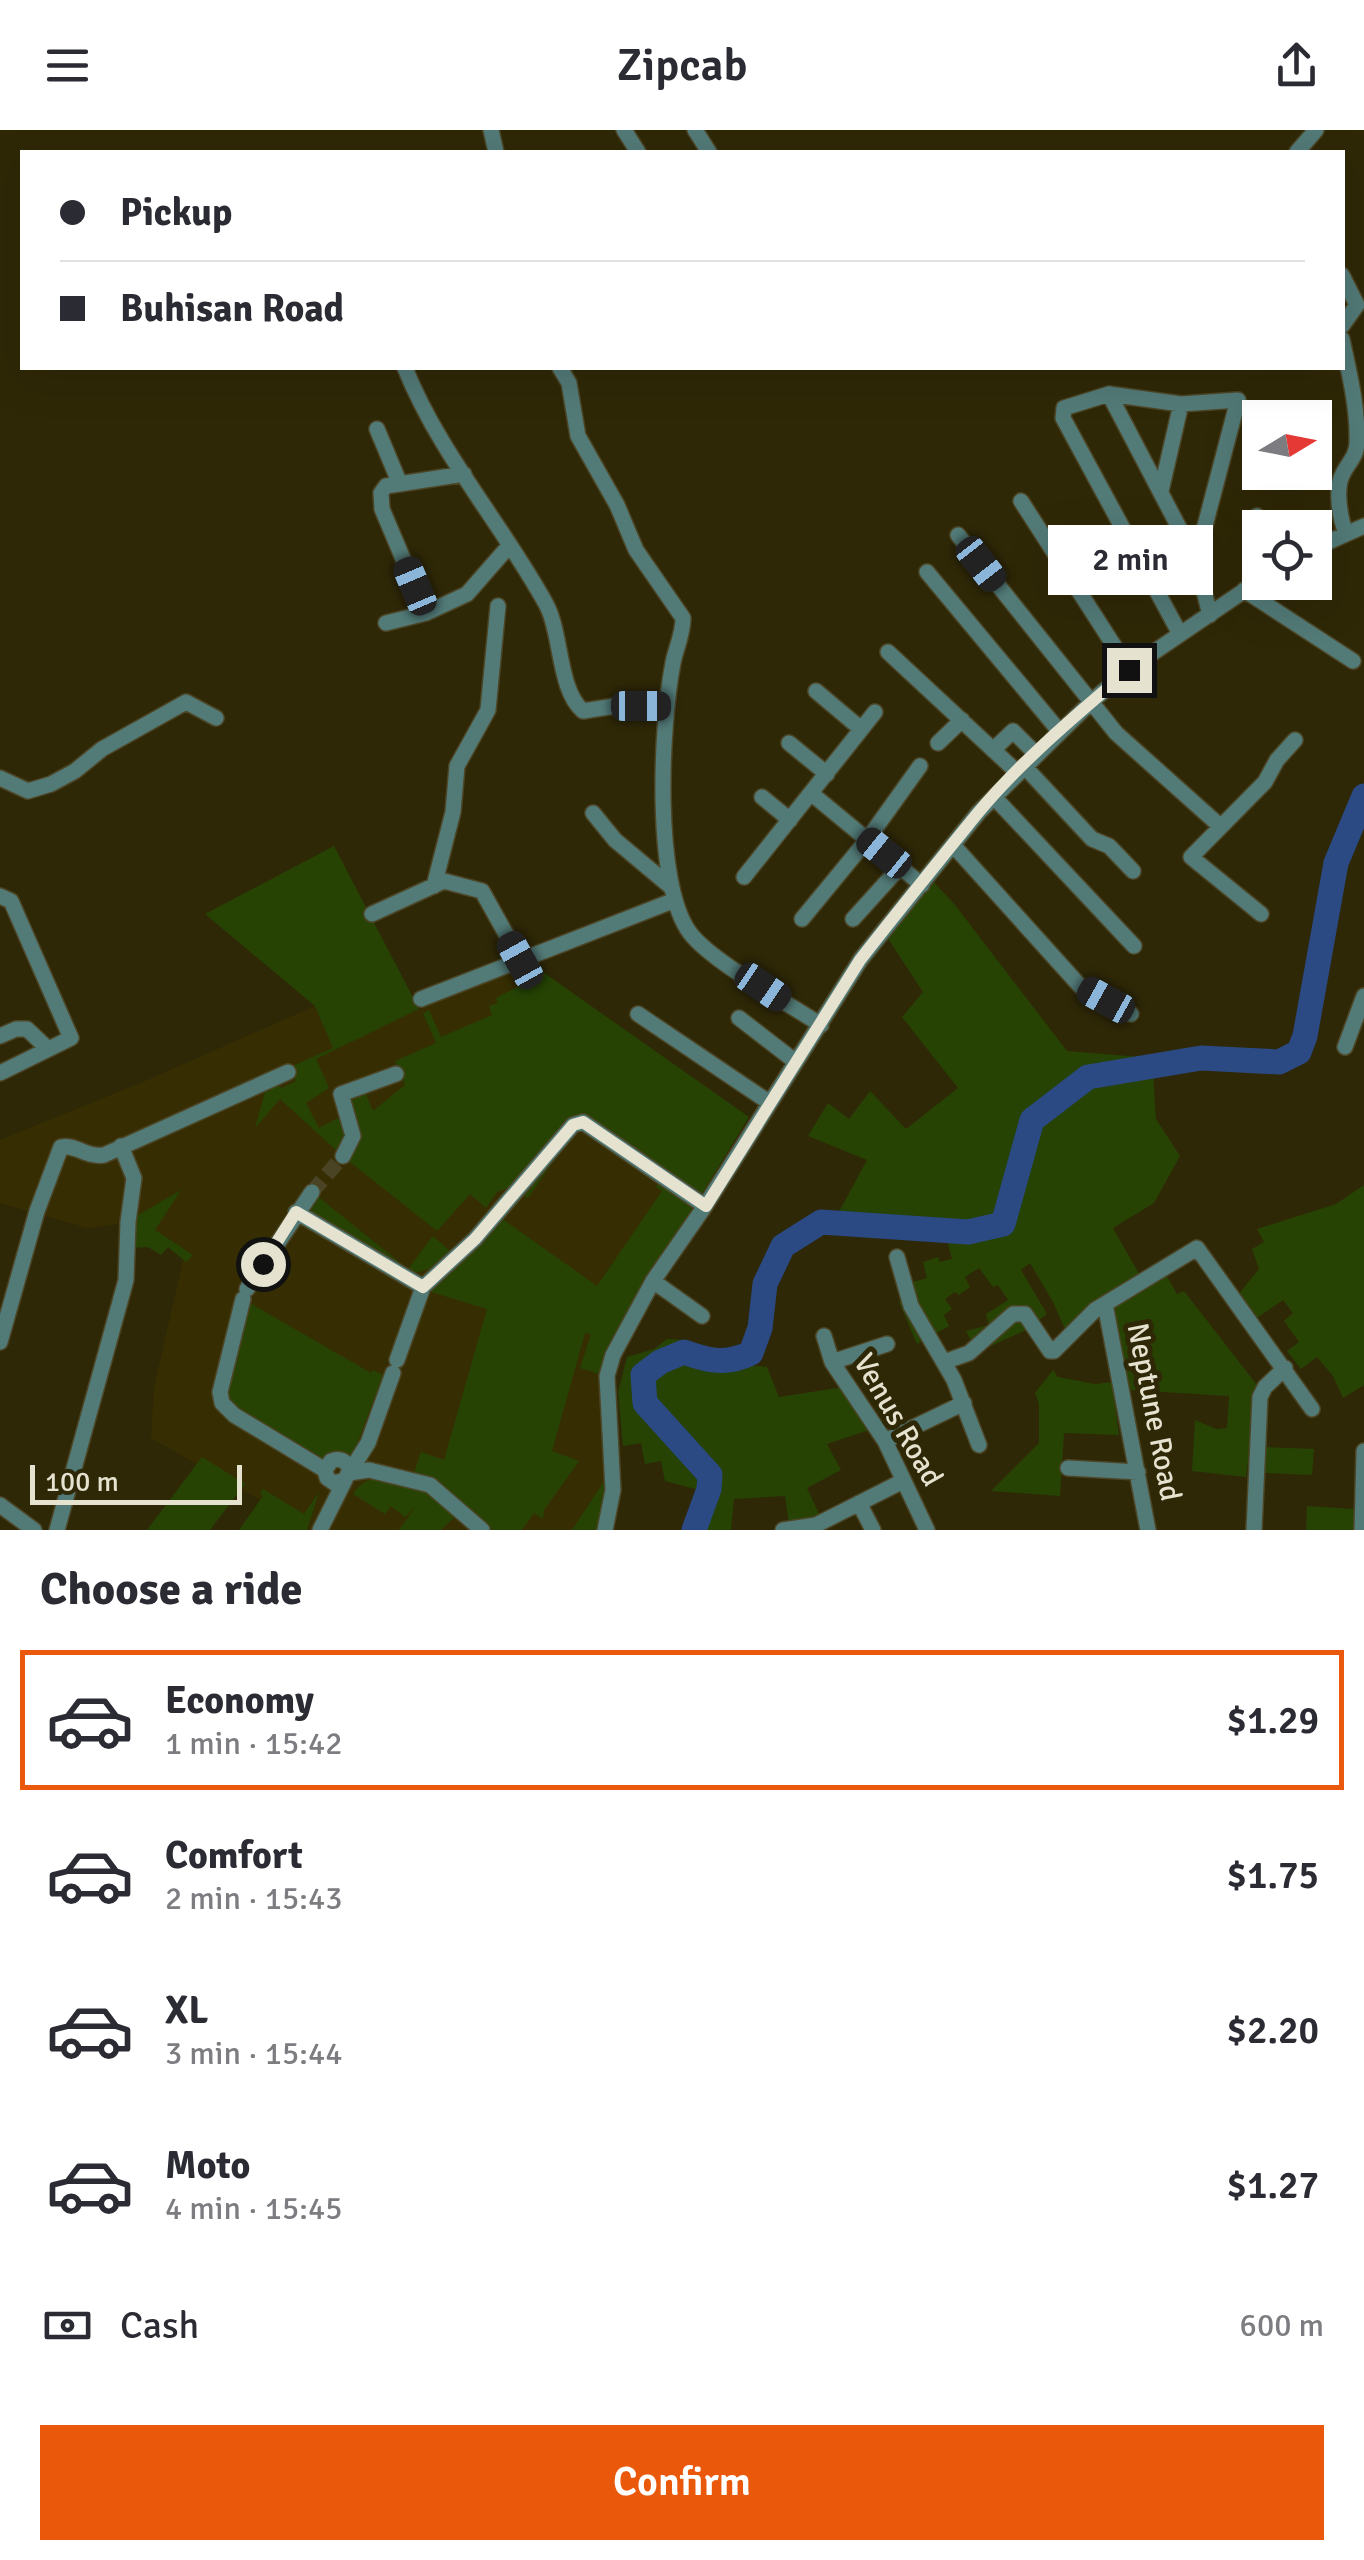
<!DOCTYPE html>
<html lang="en">
<head>
<meta charset="utf-8">
<style>
	:root { --surface:#fff; --page:#f2f2f3; --text:#2b2b33; --muted:#7c7c81; --line:#e1e1e2; --accent:#ea580c }
	body { margin:0; font-family:Signika,sans-serif; background:var(--page); color:var(--text); height:100vh; display:flex; flex-direction:column; font-size:38px; white-space:nowrap }
	* { box-sizing:border-box; margin:0 }
	p { font-size:32px; color:var(--muted) }
	.icon { flex:none; width:55px; height:55px; fill:none; stroke:currentColor; stroke-width:2; stroke-linecap:round; stroke-linejoin:round }
	.map { position:relative; height:1400px; overflow:hidden }
	.panel { display:flex; flex-direction:column; background:var(--surface); flex:1 }
	.panel>* { flex:none }
	.guide { position:absolute; left:20px; top:20px; width:1325px; height:220px; border-radius:0px; box-shadow:0 10px 40px #0002; display:grid; align-content:center; height:220px; padding:0 40px; background:var(--surface) }
	.needle { width:65px; rotate:80deg }
	.buttons { position:absolute; left:1242px; top:270px; display:grid; gap:20px }
	.buttons a { display:grid; place-items:center; width:90px; height:90px; border-radius:0px; background:var(--surface); box-shadow:0 10px 40px #0002; font-size:50px }
	.scale { position:absolute; left:30px; bottom:25px; width:212px; box-sizing:border-box; padding-left:10px; border:5px solid #e5e2cf; border-top:0; font-size:28px; line-height:35px; white-space:nowrap; color:#e5e2cf; -webkit-text-stroke:8px #2f2807; paint-order:stroke }
	.end { position:absolute; width:45px; height:45px; margin:-22px; border:12px solid #e5e2cf; background:#111; box-shadow:0 0 0 5px #111 }
	.from { border-radius:50% }
	.bubble { position:absolute; height:70px; border-radius:0px; background:var(--surface); box-shadow:0 10px 40px #0002; font-size:32px; font-weight:600; line-height:70px; text-align:center }
	.car { position:absolute; width:30px; height:60px; margin:-30px -15px; border-radius:12px; box-shadow:0 0 8px 2px #0007; background:linear-gradient(#222 24%,#8ab4d8 0 40%,#222 0 76%,#8ab4d8 0 86%,#222 0) }
	.guide b { display:flex; align-items:center; gap:35px; height:95px; font-size:38px }
	.guide b+b { border-top:2px solid var(--line) }
	.guide i { width:25px; height:25px; background:var(--text) }
	ul { padding:0; list-style:none }
	li { display:flex; align-items:center; gap:30px; height:140px; margin:0 20px 15px; padding:0 20px; border:5px solid transparent; border-radius:0px }
	li div { flex:1 }
	li b { display:block; font-size:38px }
	li em { font-style:normal; font-weight:600 }
	li.current { border-color:var(--accent) }
	li>.icon { width:90px; height:90px; stroke-width:1.5 }
	h2 { padding:0 40px; font-size:45px; line-height:120px }
	.pay { display:flex; align-items:center; gap:25px; height:110px; padding:0 40px; font-size:38px }
	.pay p { margin-inline-start:auto }
	.button { display:flex; gap:20px; margin-top:auto; padding:20px 40px }
	.button a { flex:1; height:115px; border-radius:0px; background:var(--accent); color:#fff; font-size:40px; font-weight:600; line-height:115px; text-align:center }
	header { display:flex; justify-content:space-between; align-items:center; height:130px; padding:0 40px; background:var(--surface); font-size:45px; font-weight:600 }
	.map>svg:first-child { display:block }
</style>
</head>
<body>
<header><svg class="icon" aria-label="menu" viewBox="0 0 24 24"><path d="M4 6h16M4 12h16M4 18h16"/></svg>Zipcab<svg class="icon" aria-label="share" viewBox="0 0 24 24"><path d="M12 15V3M7 8l5-5 5 5M5 13v7h14v-7"/></svg></header>
<div class="map">
<svg width="1364" height="1400" viewBox="0 0 1364 1400">
	<rect width="100%" height="100%" fill="#2f2807"/>
	<path fill="#362e02" d="M 526,829 L 645,917 L 749,987 L 634,1171 L 599,1244 L 608,1331 L 599,1400 L 307,1400 L 308,1397 L 151,1308 L 154,1257 L 184,1127 L 128,1092 L 88,1098 L 0,1073 L 0,1010 L 143,952 L 315,876 L 334,918 Z"/>
	<path fill="#264304" d="M 334,716 L 419,879 L 316,929 L 329,958 L 306,973 L 319,998 L 338,988 C 345,1003 349,1008 336,1020 L 280,969 L 255,998 L 266,959 L 277,955 L 282,958 L 296,951 L 290,937 L 333,918 L 315,876 L 205,784 Z
		M 929,747 L 955,775 L 1067,921 L 1152,928 L 1156,989 L 1180,1026 L 1154,1073 L 1113,1098 L 1142,1149 L 1069,1208 L 1053,1172 L 1030,1133 L 1021,1140 L 1047,1184 L 1024,1201 L 977,1222 L 966,1201 L 989,1195 L 986,1184 L 1008,1170 L 998,1155 L 993,1157 L 979,1138 L 965,1147 L 970,1157 L 959,1165 L 955,1162 L 945,1169 L 952,1179 L 944,1185 L 949,1196 L 917,1214 L 899,1172 L 902,1170 L 899,1161 L 910,1153 L 927,1148 L 923,1132 L 938,1127 L 940,1132 L 952,1129 L 947,1110 L 938,1109 L 938,1105 L 948,1101 L 833,1093 L 867,1030 L 808,1006 L 828,973 L 849,989 L 870,961 L 906,999 L 958,958 L 902,887 L 923,862 L 883,801 Z
		M 540,840 L 749,987 L 659,1134 L 599,1244 L 580,1238 L 591,1204 L 585,1203 L 552,1321 L 579,1331 L 544,1380 L 543,1389 L 534,1383 L 522,1400 L 493,1400 L 466,1376 L 441,1400 L 399,1400 L 416,1376 L 405,1387 L 391,1376 L 385,1384 L 353,1364 C 369,1341 382,1350 406,1354 L 414,1343 L 421,1322 L 444,1330 L 487,1179 L 428,1161 L 501,1088 L 597,1156 L 662,1061 L 656,1057 L 660,1050 L 580,993 L 528,1068 L 512,1056 L 497,1062 L 486,1078 L 470,1064 L 437,1101 L 345,1028 L 347,974 L 365,962 L 373,981 L 405,955 L 395,931 L 436,913 L 423,883 L 429,880 L 441,907 L 492,885 L 489,876 L 498,873 L 496,868 L 541,845 Z
		M 1364,1055 L 1364,1255 L 1343,1268 L 1333,1246 L 1317,1227 L 1301,1239 L 1287,1221 L 1299,1212 L 1284,1191 L 1293,1183 L 1283,1170 L 1257,1188 L 1238,1165 L 1259,1139 L 1252,1119 L 1264,1112 L 1257,1099 L 1336,1074 Z
		M 181,1060 L 155,1100 L 193,1125 L 186,1132 L 168,1117 L 161,1125 L 148,1117 L 131,1118 L 130,1090 Z
		M 316,1065 L 408,1139 L 433,1106 L 450,1121 L 429,1139 L 406,1145 L 312,1083 L 310,1074 Z
		M 1166,1145 L 1177,1164 L 1184,1161 L 1257,1255 L 1246,1347 L 1192,1341 L 1195,1290 L 1216,1299 L 1227,1298 L 1229,1266 L 1128,1260 L 1109,1179 Z
		M 248,1172 L 371,1243 L 373,1240 L 383,1245 L 353,1325 L 337,1324 L 325,1330 L 225,1269 Z
		M 667,1209 C 695,1209 712,1220 735,1231 C 744,1235 757,1236 767,1237 L 779,1267 L 844,1257 L 872,1299 L 827,1314 L 841,1340 L 807,1358 L 821,1388 L 789,1394 L 785,1366 L 734,1369 L 731,1400 L 686,1400 L 696,1380 L 699,1360 L 665,1351 L 661,1331 L 645,1334 L 641,1313 L 623,1316 L 618,1262 L 627,1227 L 654,1219 Z
		M 1053,1240 L 1058,1247 L 1095,1254 L 1112,1252 L 1119,1305 L 1064,1303 L 1060,1366 L 991,1361 L 1039,1313 L 1039,1274 L 1035,1263 Z
		M 1265,1317 L 1314,1319 L 1312,1345 L 1264,1343 Z
		M 202,1327 L 245,1354 L 210,1400 L 147,1400 Z
		M 605,1350 L 609,1352 L 599,1400 L 572,1400 Z
		M 263,1359 L 304,1384 L 319,1362 L 307,1400 L 239,1400 L 263,1366 L 260,1363 Z
		M 1307,1376 L 1355,1379 L 1354,1400 L 1306,1400 Z"/>
	<g fill="none" stroke-linecap="round" stroke-linejoin="round">
		<path stroke="#2b4982" stroke-width="25" d="M 694,1400 L 709,1359 L 710,1345 L 645,1273 L 643,1245 L 660,1232 L 684,1222 C 708,1231 727,1235 751,1223 L 760,1198 L 765,1154 L 783,1116 L 821,1092 L 968,1102 L 1003,1094 L 1032,990 L 1088,947 L 1201,928 L 1279,932 L 1299,922 L 1305,906 L 1336,733 L 1364,666"/>
		<path stroke="#4a4425" stroke-width="15" stroke-dasharray="15 8" stroke-linecap="butt" d="M 312,1062 L 343,1026"/>
		<g stroke="#4c4627" stroke-width="18">
			<path id="minor" d="M 491,0 L 496,22
				M 624,0 L 638,22
				M 695,0 L 709,22
				M 1297,22 L 1316,0
				M 1342,145 L 1357,175 L 1342,196
				M 1342,209 C 1349,242 1358,278 1357,312 C 1357,328 1346,334 1341,348 C 1336,362 1340,389 1346,403
				M 405,238 C 439,323 502,394 546,474 C 562,503 558,560 583,581 L 615,576 L 667,576
				M 560,238 L 569,253 L 578,306 L 617,375 L 636,420 L 683,488 C 683,505 676,517 673,533 C 661,594 653,753 690,803 C 712,832 788,873 821,895
				M 1109,264 L 1196,430 L 1210,485
				M 377,299 L 400,354
				M 1161,361 L 1181,274
				M 1021,371 L 1129,539
				M 1257,386 L 1260,399
				M 958,405 L 1116,603 L 1220,696
				M 1315,418 L 1364,396
				M 927,442 L 1060,602
				M 1244,460 L 1353,531
				M 426,483 L 382,379 L 381,363 L 386,356 L 464,344
				M 386,493 L 426,483 L 467,464 L 509,416
				M 1180,504 L 1063,288 L 1064,278 L 1109,264 L 1181,274 L 1238,270 L 1196,430
				M 888,522 L 1017,642
				M 816,561 L 861,599
				M 789,613 L 827,644
				M 938,613 L 962,590
				M 993,620 L 1013,601 L 1036,624
				M 1024,636 L 1092,709 L 1109,716 L 1133,741
				M 0,648 L 28,661 L 51,654 L 75,641 L 102,619 L 186,572 L 216,588
				M 812,664 L 922,755
				M 762,667 L 790,690
				M 994,667 L 1134,816
				M 593,683 L 615,710 L 671,757
				M 953,715 L 1080,856 L 1131,884
				M 744,747 L 875,582
				M 434,756 L 453,682 L 457,636 L 488,580 L 498,476
				M 0,766 L 11,771 L 71,908 L 0,943
				M 372,784 L 444,751 L 482,761 L 520,829
				M 1261,784 L 1191,727 L 1265,652 L 1277,630 L 1295,610
				M 802,789 L 867,710 L 920,636
				M 853,789 L 900,737
				M 421,869 L 675,770
				M 638,884 L 770,973
				M 739,888 L 796,932
				M 0,906 L 16,899 L 27,899 L 48,919
				M 1345,917 L 1364,866
				M 343,1026 L 353,1006 L 341,964 L 396,944
				M 296,1082 L 423,1157 L 475,1109 L 573,995 L 583,992 L 705,1076
				M 897,1127 L 911,1176 L 954,1250 L 979,1315
				M 653,1151 L 702,1186
				M 247,1159 L 312,1062
				M 243,1169 L 220,1262 L 222,1273 L 234,1285 L 325,1340 L 327,1348 L 334,1353 L 345,1350 L 350,1339 C 346,1331 340,1327 331,1331 L 325,1340
				M 1105,1174 L 1148,1400
				M 824,1206 L 832,1232 L 885,1311 L 927,1400
				M 0,1212 L 37,1081 L 61,1017 C 76,1014 87,1028 104,1025 L 288,942
				M 397,1230 L 423,1157
				M 832,1232 L 887,1214
				M 944,1232 L 969,1223 L 1013,1184 L 1025,1184 L 1050,1221 L 1054,1221 L 1095,1180 L 1197,1118 L 1312,1279
				M 885,1311 L 964,1273
				M 1068,1338 L 1138,1342
				M 349,1343 L 369,1340 L 430,1355 L 482,1400
				M 349,1343 L 368,1313 L 393,1243
				M 859,1373 L 873,1400
				M 0,1375 L 34,1400
				M 57,1400 L 126,1150 L 128,1092 L 134,1048 L 121,1016
				M 320,1400 L 345,1350
				M 605,1400 L 613,1360 L 607,1246 L 613,1225 L 653,1151 L 705,1076 L 861,829 L 979,682 L 1090,573 L 1129,539 L 1260,450
				M 783,1400 L 816,1395 L 903,1351
				M 1254,1400 L 1260,1267 L 1265,1257 L 1285,1238
				M 1362,1400 L 1364,1321"/>
		</g>
		<use href="#minor" stroke="#527a77" stroke-width="15"/>
	</g>
	<g fill="none" stroke-linecap="round" stroke-linejoin="round">
		<path stroke="#e5e2cf" stroke-width="12" d="M 263,1134 L 296,1082 L 423,1157 L 475,1109 L 573,995 L 583,992 L 706,1076 L 860,830 C 898,781 938,732 977,684 C 1021,631 1077,584 1129,540"/>
	</g>
	<g text-anchor="middle" dominant-baseline="central" stroke-width="10" stroke-linejoin="round" paint-order="stroke">
		<g font-size="30" fill="#e5e2cf" stroke="#2f2807">
			<text transform="translate(1154 1282) rotate(79)">Neptune Road</text>
			<text transform="translate(898 1290) rotate(60)">Venus Road</text>
		</g>
	</g>
</svg>
<div class="buttons">
<a><svg class="needle" viewBox="-14 -14 28 28"><path d="M0-13l5 13h-10z" fill="#e53935"/><path d="M0 13l5-13h-10z" fill="#7c7c81"/></svg></a>
<a><svg class="icon" aria-label="locate" viewBox="0 0 24 24"><circle cx="12" cy="12" r="6"/><path d="M12 2v4M12 18v4M2 12h4M18 12h4"/></svg></a>
</div>
<div class="scale">100 m</div>
<i class="end from" style="left:263px;top:1134px"></i>
<i class="end" style="left:1129px;top:540px"></i>
<div class="bubble" style="left:1048px;top:395px;width:165px">2 min</div>
<i class="car" style="left:981px;top:434px;rotate:142deg"></i>
<i class="car" style="left:415px;top:456px;rotate:337deg"></i>
<i class="car" style="left:641px;top:576px;rotate:90deg"></i>
<i class="car" style="left:884px;top:723px;rotate:309deg"></i>
<i class="car" style="left:520px;top:830px;rotate:331deg"></i>
<i class="car" style="left:763px;top:857px;rotate:124deg"></i>
<i class="car" style="left:1106px;top:870px;rotate:299deg"></i>
<div class="guide">
<b><i class="from"></i>Pickup</b>
<b><i></i>Buhisan Road</b>
</div>
</div>
<section class="panel">
<h2>Choose a ride</h2>
<ul>
<li class="current"><svg class="icon" aria-label="car" viewBox="0 0 24 24"><path d="M5 17H2v-5l4-1 3-4h7l3 4 3 1v5h-3M9 17h6M6 11h13"/><circle cx="7" cy="17" r="2"/><circle cx="17" cy="17" r="2"/></svg><div><b>Economy</b><p>1 min · 15:42</p></div><em>$1.29</em></li>
<li><svg class="icon" aria-label="car" viewBox="0 0 24 24"><path d="M5 17H2v-5l4-1 3-4h7l3 4 3 1v5h-3M9 17h6M6 11h13"/><circle cx="7" cy="17" r="2"/><circle cx="17" cy="17" r="2"/></svg><div><b>Comfort</b><p>2 min · 15:43</p></div><em>$1.75</em></li>
<li><svg class="icon" aria-label="car" viewBox="0 0 24 24"><path d="M5 17H2v-5l4-1 3-4h7l3 4 3 1v5h-3M9 17h6M6 11h13"/><circle cx="7" cy="17" r="2"/><circle cx="17" cy="17" r="2"/></svg><div><b>XL</b><p>3 min · 15:44</p></div><em>$2.20</em></li>
<li><svg class="icon" aria-label="car" viewBox="0 0 24 24"><path d="M5 17H2v-5l4-1 3-4h7l3 4 3 1v5h-3M9 17h6M6 11h13"/><circle cx="7" cy="17" r="2"/><circle cx="17" cy="17" r="2"/></svg><div><b>Moto</b><p>4 min · 15:45</p></div><em>$1.27</em></li>
</ul>
<div class="pay"><svg class="icon" aria-label="cash" viewBox="0 0 24 24"><path d="M3 7h18v10H3z"/><circle cx="12" cy="12" r="2"/></svg>Cash<p>600 m</p></div>
<div class="button"><a>Confirm</a></div>
</section>
</body>
</html>
